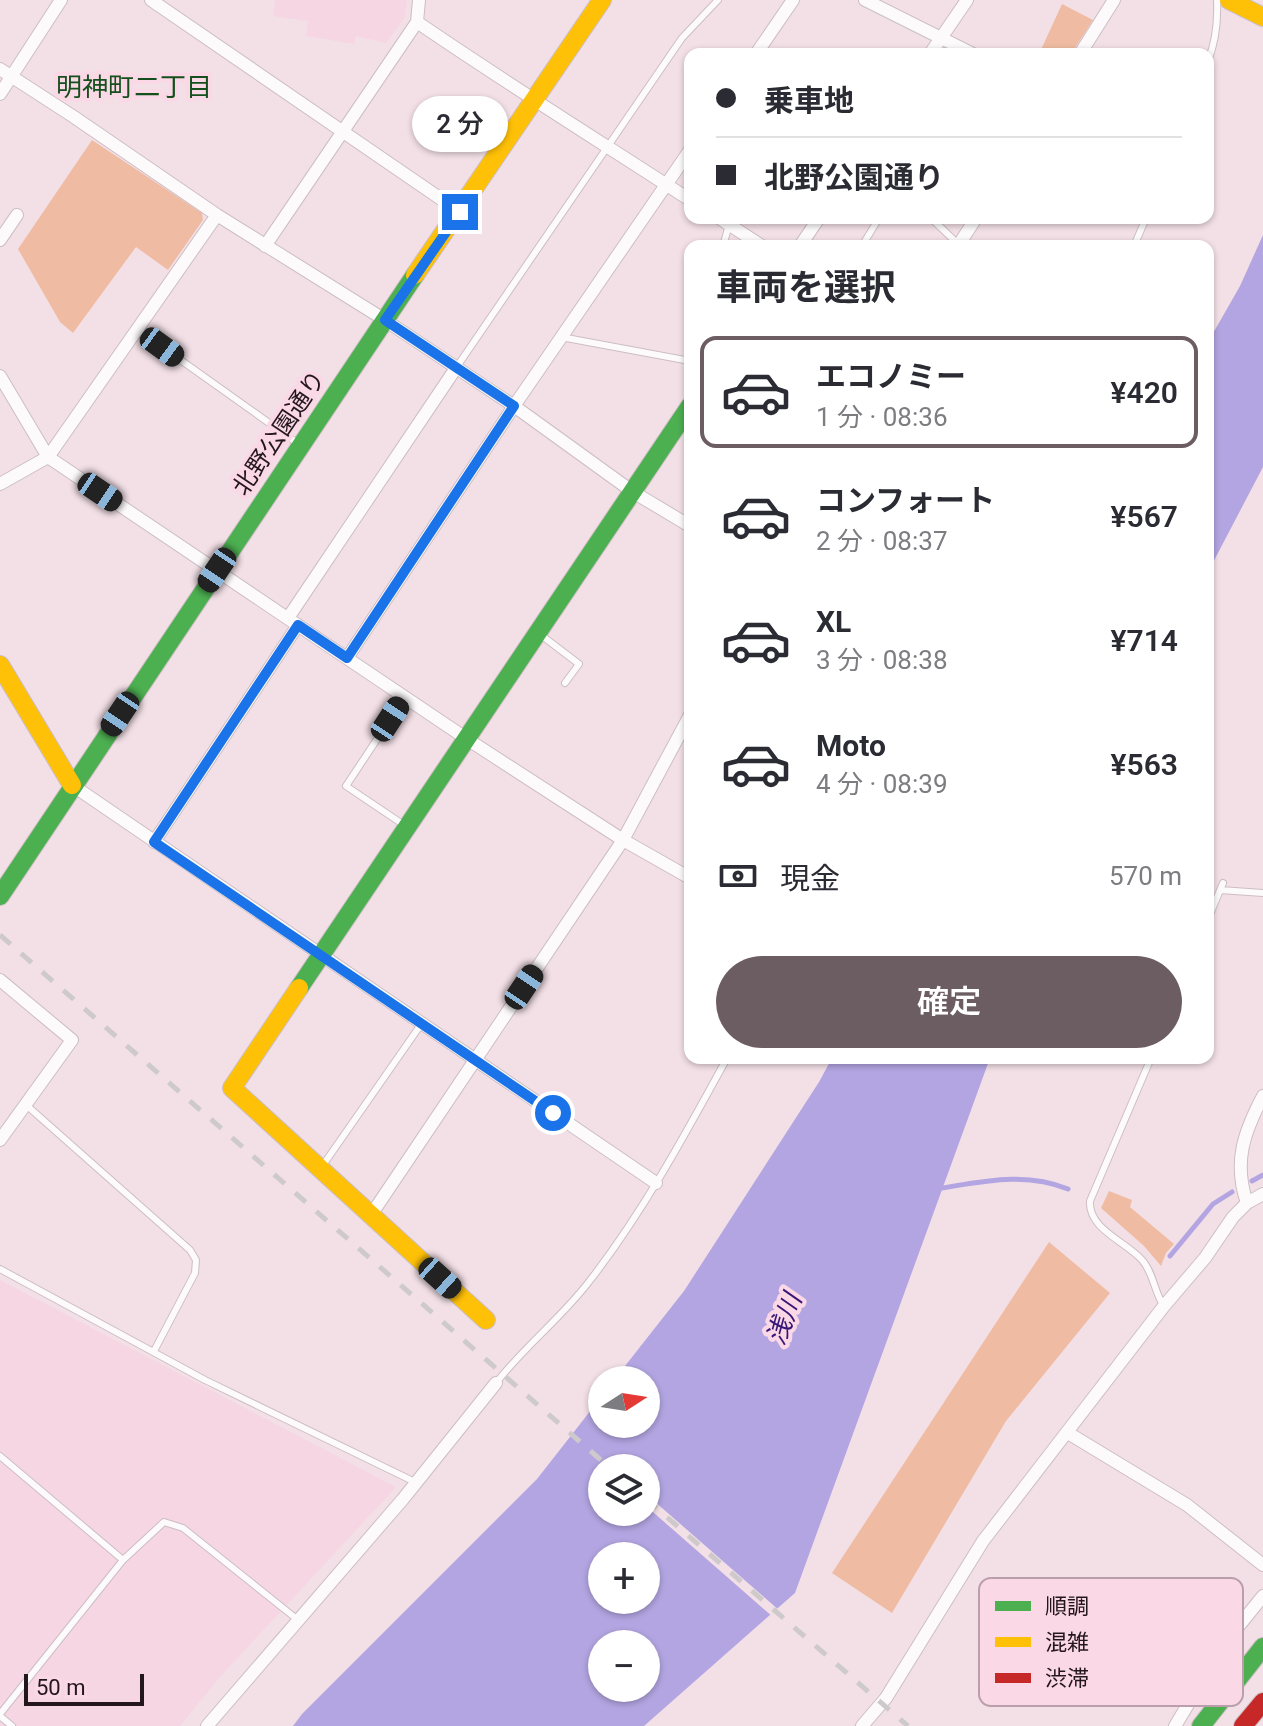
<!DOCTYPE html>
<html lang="ja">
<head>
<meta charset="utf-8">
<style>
	:root { --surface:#fff; --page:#f2f2f3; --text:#2b2b33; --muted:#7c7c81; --line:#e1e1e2; --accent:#6c5d63 }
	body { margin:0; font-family:Roboto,"Noto Sans JP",sans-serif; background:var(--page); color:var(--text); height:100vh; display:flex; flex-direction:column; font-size:30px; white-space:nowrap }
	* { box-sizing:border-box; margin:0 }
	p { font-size:26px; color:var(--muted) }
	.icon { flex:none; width:44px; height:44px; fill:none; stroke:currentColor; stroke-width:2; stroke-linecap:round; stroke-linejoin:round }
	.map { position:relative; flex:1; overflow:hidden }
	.panel { position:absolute; left:684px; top:240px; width:530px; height:824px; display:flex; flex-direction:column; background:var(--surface); border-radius:16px; box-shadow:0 2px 6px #0004 }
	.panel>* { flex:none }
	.top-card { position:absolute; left:684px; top:48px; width:530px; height:176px; border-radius:16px; box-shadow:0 2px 6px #0004; display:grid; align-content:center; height:176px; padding:0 32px; background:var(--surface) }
	.needle { width:52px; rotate:78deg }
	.tools { position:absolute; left:588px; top:1366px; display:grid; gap:16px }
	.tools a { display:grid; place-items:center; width:72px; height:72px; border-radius:50%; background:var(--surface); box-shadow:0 2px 6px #0004; font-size:40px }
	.scale { position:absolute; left:24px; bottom:20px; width:120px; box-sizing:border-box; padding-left:8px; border:4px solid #23171c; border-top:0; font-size:22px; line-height:28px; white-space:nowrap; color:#23171c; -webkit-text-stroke:6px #fbd8e6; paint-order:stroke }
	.end { position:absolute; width:36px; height:36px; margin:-18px; border:10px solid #1a73e8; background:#fff; box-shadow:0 0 0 4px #fff }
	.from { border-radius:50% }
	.bubble { position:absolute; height:56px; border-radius:28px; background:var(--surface); box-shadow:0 2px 6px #0004; font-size:26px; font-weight:600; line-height:56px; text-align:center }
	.car { position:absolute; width:24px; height:48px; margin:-24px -12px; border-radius:10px; box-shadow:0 0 6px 2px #0007; background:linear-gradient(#222 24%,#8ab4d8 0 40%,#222 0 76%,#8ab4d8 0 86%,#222 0) }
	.top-card b { display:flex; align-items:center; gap:28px; height:76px; font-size:30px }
	.top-card b+b { border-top:2px solid var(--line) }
	.top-card i { width:20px; height:20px; background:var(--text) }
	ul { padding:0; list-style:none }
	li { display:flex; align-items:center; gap:24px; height:112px; margin:0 16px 12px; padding:0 16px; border:4px solid transparent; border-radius:16px }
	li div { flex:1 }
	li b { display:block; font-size:30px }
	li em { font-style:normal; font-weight:600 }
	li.selected { border-color:var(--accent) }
	li>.icon { width:72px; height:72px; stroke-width:1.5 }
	h2 { padding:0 32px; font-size:36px; line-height:96px }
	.pay { display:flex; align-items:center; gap:20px; height:88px; padding:0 32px; font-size:30px }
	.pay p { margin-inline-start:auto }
	.button { display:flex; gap:16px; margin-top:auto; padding:16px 32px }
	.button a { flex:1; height:92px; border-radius:48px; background:var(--accent); color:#fff; font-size:32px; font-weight:600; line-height:92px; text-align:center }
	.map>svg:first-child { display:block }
</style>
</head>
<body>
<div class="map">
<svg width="1263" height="1726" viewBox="0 0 1263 1726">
	<rect width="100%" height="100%" fill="#f3e0e7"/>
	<path fill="#f5d6e2" d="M 275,0 L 407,0 L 405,17 L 386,43 L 356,36 L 354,44 L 306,36 L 308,21 L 273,16 Z
		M 0,1280 L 396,1487 L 219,1678 L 180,1726 L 0,1726 Z"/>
	<path fill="#efbca3" d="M 1062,4 L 1093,20 L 1071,54 L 1039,54 Z
		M 92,140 L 202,213 L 203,220 L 168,270 L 136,247 L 73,333 L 60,322 L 18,249 Z
		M 1109,1191 L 1132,1200 L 1130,1207 L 1174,1244 L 1166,1253 L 1161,1266 L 1144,1246 L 1101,1208 Z
		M 1049,1242 L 1110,1293 L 1006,1421 L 892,1613 L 832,1573 Z"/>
	<path fill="#b3a5e1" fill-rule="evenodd" d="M 1263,235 L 1263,467 L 1208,572 L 1208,342 L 1240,286 Z
		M 832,1058 L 990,1058 L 795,1593 L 644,1726 L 293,1726 L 302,1714 L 537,1479 L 602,1396 L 602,1424 L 646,1424 L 646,1380 L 614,1380 L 684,1291 L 819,1082 ZM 602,1468 L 646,1468 L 646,1512 L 602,1512 ZM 602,1556 L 646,1556 L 646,1600 L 602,1600 ZM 602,1644 L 646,1644 L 646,1688 L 602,1688 Z"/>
	<path fill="#f3e0e7" d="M 646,1494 L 780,1611 L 773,1617 L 646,1506 Z"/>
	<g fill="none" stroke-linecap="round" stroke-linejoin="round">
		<path stroke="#b3a5e1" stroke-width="5" d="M 1252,1181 L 1263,1175
			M 936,1189 C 981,1182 1024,1171 1068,1189
			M 1170,1256 L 1213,1204 L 1232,1192"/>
		<g stroke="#ccbec4" stroke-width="8">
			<path id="lane" d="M 1208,61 C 1216,41 1218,22 1217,0
				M 931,218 L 959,245
				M 723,246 L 729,225
				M 862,246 L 879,218
				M 1134,246 L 1146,218
				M 137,329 L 300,445
				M 561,337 L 690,361
				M 456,368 L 682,38 L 718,0
				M 541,635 L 579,664 L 565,683
				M 404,825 L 346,786 L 405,697
				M 1220,890 L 1263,893
				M 1208,919 L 1223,883
				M 1151,1058 L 1090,1201 C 1088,1229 1125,1241 1142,1260 C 1154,1273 1154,1293 1164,1306
				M 25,1104 L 190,1250 L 196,1260 L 195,1273 L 154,1351
				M 321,1168 L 422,1023
				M 0,1269 L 205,1380 L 417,1483
				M 496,1383 C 524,1347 560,1319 588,1283 C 642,1214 685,1135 727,1058
				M 0,1456 L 123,1560
				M 0,1714 L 123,1560 L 164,1522 L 183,1528 L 298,1620
				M 0,1716 L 12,1726"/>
		</g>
		<g stroke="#ccbec4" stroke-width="14">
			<path id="street" d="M 151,0 L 460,212
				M 865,0 L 973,54
				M 417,22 C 506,83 599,141 690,200
				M 756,54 L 793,0
				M 930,54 L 967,0
				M 1080,54 L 1114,0
				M 0,69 L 74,117 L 217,215 L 385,320 L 514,406 L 633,492 L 690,526
				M 0,94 L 61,0
				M 719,218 L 762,246
				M 0,240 L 17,215
				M 265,246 L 417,22 L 419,0
				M 800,246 L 819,218
				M 958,246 L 976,218
				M 0,376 L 48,457 L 467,739 L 623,840 L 690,878
				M 0,484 L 48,457 L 217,215
				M 288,618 L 456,368
				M 347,658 L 514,406 L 690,150
				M 72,785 L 656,1183
				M 154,842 L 298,625
				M 0,980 L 72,1040 L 0,1140
				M 1247,1203 C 1233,1162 1244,1132 1263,1096
				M 371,1215 L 623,840 L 690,715
				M 1068,1433 L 1187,1505 L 1263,1565
				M 207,1726 L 403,1499 L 496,1383
				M 862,1726 L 886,1698 L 983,1541 L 1164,1306 L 1205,1258 L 1233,1217 L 1247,1203 L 1263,1194
				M 1175,1726 L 1225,1643 L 1263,1596"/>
		</g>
		<g stroke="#ccbec4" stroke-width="20">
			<path id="fast" d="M 0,896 L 415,275
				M 299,988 L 690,406
				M 1201,1726 L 1263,1647"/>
		</g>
		<g stroke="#ccbec4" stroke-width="20">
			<path id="slow" d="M 1229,0 L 1263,17
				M 415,275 L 602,0
				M 0,665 L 72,785
				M 299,988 L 232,1088 L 486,1320"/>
		</g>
		<g stroke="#ccbec4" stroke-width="20">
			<path id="jam" d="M 1243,1726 L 1263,1702"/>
		</g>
		<use href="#lane" stroke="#fdfafb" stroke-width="6"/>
		<use href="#street" stroke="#fdfafb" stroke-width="12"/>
		<use href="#fast" stroke="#4caf50" stroke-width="18"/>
		<use href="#slow" stroke="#ffc107" stroke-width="18"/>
		<use href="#jam" stroke="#c62828" stroke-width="18"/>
		<path stroke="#cecacc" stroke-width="5" stroke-dasharray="14 14" stroke-linecap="butt" d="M 0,935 L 610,1468
			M 646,1499 L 908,1726"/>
	</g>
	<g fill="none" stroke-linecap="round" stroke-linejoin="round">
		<path stroke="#1a73e8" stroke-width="10" d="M 460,212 L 385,320 L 514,406 L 347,658 L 298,625 L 154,842 L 553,1113"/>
	</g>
	<g text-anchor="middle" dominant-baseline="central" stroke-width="8" stroke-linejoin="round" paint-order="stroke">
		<g font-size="24" fill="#23171c" stroke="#fbd8e6">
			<text transform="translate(279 433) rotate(-56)">北野公園通り</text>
		</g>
		<g font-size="26" fill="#144f1d" stroke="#fbd8e6">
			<text x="134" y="87">明神町二丁目</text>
		</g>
		<g font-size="26" font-style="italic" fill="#351676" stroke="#fbd8e6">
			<text transform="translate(784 1319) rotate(-69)">浅川</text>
		</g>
	</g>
	<rect x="979" y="1578" width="264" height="128" rx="12" fill="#fbd8e6" stroke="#ba9ea9" stroke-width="2"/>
	<rect x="995" y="1601" width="36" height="10" fill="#4caf50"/>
	<rect x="995" y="1637" width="36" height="10" fill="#ffc107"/>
	<rect x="995" y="1673" width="36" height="10" fill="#c62828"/>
	<g font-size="22" fill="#23171c">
		<text x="1045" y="1614">順調</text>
		<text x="1045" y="1650">混雑</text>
		<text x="1045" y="1686">渋滞</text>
	</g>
</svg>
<div class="tools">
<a><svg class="needle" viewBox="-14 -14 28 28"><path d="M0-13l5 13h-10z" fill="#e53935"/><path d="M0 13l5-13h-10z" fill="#7c7c81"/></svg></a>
<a><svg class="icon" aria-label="layers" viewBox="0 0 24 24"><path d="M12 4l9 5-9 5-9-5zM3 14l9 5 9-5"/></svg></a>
<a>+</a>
<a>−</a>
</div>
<div class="scale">50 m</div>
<i class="end from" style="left:553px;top:1113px"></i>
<i class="end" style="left:460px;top:212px"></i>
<div class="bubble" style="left:412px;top:96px;width:96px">2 分</div>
<i class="car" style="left:162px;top:347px;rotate:126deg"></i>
<i class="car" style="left:100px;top:492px;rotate:124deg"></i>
<i class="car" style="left:217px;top:570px;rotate:214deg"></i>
<i class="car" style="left:120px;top:714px;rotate:214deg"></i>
<i class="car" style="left:390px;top:719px;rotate:33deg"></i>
<i class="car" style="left:524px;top:987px;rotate:34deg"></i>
<i class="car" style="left:440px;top:1278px;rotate:132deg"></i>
<div class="top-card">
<b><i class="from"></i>乗車地</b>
<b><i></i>北野公園通り</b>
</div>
<section class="panel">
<h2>車両を選択</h2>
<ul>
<li class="selected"><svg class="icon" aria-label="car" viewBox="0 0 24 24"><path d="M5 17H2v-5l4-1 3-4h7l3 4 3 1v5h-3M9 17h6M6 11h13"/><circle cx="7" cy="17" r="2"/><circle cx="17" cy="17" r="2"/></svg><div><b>エコノミー</b><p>1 分 · 08:36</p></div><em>¥420</em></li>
<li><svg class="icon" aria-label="car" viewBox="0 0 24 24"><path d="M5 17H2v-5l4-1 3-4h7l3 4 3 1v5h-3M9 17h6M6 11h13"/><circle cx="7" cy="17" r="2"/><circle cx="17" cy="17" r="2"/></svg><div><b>コンフォート</b><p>2 分 · 08:37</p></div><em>¥567</em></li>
<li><svg class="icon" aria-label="car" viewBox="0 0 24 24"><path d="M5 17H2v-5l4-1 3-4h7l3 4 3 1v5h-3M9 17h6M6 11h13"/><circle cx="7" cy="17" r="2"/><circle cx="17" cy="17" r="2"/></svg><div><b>XL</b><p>3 分 · 08:38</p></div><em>¥714</em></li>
<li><svg class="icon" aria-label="car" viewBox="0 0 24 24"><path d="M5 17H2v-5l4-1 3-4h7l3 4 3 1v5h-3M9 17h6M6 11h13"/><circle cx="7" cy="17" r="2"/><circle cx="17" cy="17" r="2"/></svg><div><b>Moto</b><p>4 分 · 08:39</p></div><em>¥563</em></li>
</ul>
<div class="pay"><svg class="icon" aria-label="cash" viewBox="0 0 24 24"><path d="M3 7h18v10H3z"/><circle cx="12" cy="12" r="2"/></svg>現金<p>570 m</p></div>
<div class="button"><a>確定</a></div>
</section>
</div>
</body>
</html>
